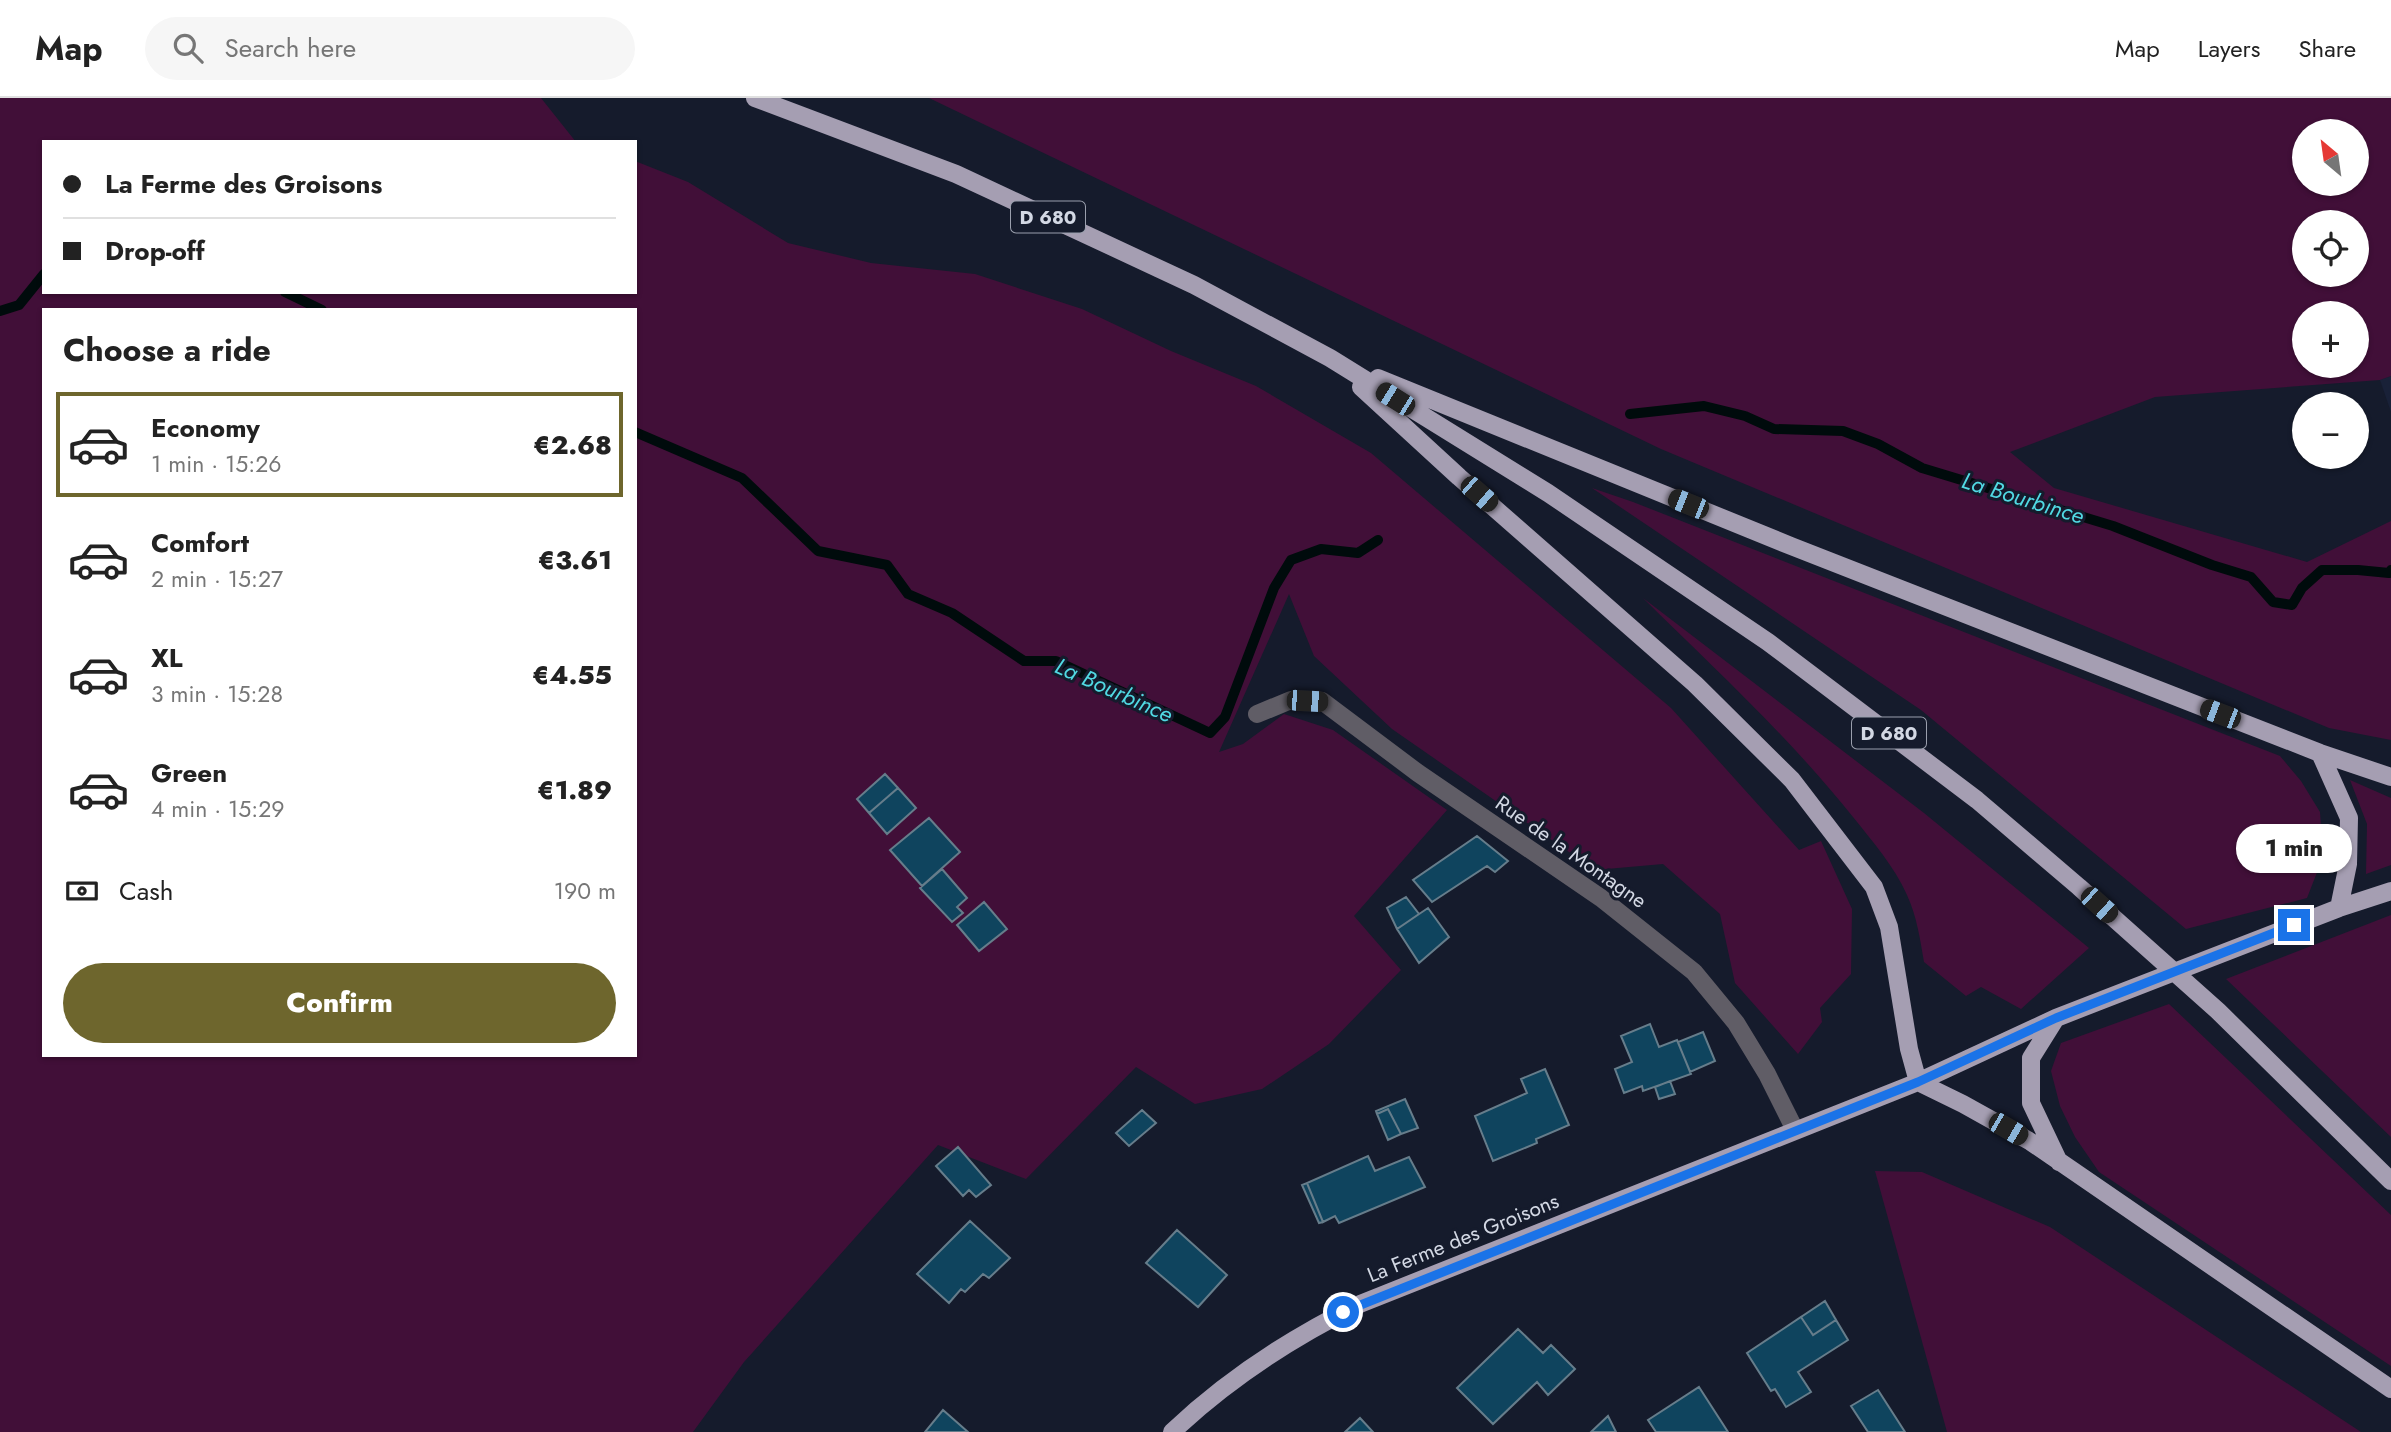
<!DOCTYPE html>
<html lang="en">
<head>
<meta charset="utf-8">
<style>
	:root { --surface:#fff; --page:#f6f6f6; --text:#222; --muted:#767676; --line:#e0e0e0; --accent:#6e662d }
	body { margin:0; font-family:Jost,sans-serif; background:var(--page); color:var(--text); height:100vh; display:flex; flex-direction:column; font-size:26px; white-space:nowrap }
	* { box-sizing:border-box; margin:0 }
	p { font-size:23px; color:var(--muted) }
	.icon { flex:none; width:38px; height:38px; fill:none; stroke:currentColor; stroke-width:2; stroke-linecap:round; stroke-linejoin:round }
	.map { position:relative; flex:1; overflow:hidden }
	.side { position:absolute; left:42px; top:210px; width:595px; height:749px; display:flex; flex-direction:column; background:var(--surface); border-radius:0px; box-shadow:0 2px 5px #0004 }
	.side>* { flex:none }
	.hud { position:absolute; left:42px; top:42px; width:595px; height:154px; border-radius:0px; box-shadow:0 2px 5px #0004; display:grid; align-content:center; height:154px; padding:0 21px; background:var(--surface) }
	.needle { width:46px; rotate:331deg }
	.fabs { position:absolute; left:2292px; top:21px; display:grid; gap:14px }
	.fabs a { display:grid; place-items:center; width:77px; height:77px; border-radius:50%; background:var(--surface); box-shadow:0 2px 5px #0004; font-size:35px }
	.end { position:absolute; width:32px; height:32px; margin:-16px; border:9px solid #1a73e8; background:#fff; box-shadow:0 0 0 4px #fff }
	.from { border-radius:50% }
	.bubble { position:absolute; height:49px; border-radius:24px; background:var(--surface); box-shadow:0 2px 5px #0004; font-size:23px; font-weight:800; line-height:49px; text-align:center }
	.car { position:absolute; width:21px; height:42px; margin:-21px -10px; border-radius:9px; box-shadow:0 0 5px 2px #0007; background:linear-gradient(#222 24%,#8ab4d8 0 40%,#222 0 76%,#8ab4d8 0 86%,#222 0) }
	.hud b { display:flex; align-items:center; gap:24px; height:66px; font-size:26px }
	.hud b+b { border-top:2px solid var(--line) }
	.hud i { width:18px; height:18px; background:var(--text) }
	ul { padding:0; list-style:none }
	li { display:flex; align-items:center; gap:21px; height:105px; margin:0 14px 10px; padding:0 7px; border:4px solid transparent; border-radius:0px }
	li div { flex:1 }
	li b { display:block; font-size:26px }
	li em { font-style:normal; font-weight:800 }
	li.on { border-color:var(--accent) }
	li>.icon { width:63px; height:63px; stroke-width:1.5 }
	h2 { padding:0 21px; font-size:32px; line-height:84px }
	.pay { display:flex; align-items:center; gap:18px; height:77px; padding:0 21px; font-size:26px }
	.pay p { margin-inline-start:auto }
	.cta { display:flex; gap:14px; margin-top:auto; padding:14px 21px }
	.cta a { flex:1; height:80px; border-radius:42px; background:var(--accent); color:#fff; font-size:28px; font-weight:800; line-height:80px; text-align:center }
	header { display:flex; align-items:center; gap:42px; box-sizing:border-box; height:98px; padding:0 35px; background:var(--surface); border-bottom:2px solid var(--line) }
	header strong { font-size:33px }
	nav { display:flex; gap:38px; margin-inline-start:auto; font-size:24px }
	.search { width:490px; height:63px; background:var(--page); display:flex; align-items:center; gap:18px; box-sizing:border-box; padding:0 24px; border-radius:38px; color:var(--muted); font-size:26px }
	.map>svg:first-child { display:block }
</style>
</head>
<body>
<header>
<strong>Map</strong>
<div class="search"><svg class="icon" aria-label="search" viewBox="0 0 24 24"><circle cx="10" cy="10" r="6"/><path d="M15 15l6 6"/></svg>Search here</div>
<nav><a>Map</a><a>Layers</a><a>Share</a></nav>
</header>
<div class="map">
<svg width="2391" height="1334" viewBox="0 0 2391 1334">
	<rect width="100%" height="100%" fill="#151b2c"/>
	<path fill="#192138" d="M 2391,278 L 2391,314 L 2380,282 Z"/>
	<path fill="#410f38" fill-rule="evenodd" d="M 0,0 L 541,0 L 576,44 L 44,44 L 44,194 L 635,194 L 635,63 L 688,84 L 788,145 L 871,165 L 975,176 L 1082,211 L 1171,253 L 1256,288 L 1371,355 L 1671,610 L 1799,752 L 1821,743 L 1852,811 L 1851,876 L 1820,910 L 1822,924 L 1798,956 L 1735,885 L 1720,816 L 1663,766 L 1595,772 L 1392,631 L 1314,558 L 1289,496 L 1219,654 L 1243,646 L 1284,616 L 1333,632 L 1447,712 L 1354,818 L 1401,872 L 1329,946 L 1262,991 L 1195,1006 L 1136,969 L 1026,1081 L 938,1047 L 744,1264 L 693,1334 L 0,1334 ZM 44,212 L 635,212 L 635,957 L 44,957 Z
		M 929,0 L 2391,0 L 2391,278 L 2380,282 L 2155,299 L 2010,354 L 2054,390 L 2307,464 L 2391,423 L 2391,642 L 2329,630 L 1661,351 ZM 2305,33 L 2357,33 L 2357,86 L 2305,86 ZM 2305,124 L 2357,124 L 2357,177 L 2305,177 ZM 2305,215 L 2357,215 L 2357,268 L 2305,268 Z
		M 1592,390 L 1633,404 L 2280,658 L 2301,683 L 2320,714 L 2323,759 L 2307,800 L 2186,831 L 1921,612 Z
		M 1643,500 L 1924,715 L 2089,850 L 2021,911 L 1981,889 L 1966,898 L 1924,864 C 1920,841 1917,819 1907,797 C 1894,768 1873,744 1853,719 C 1790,640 1715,571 1643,500 Z
		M 2350,682 L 2391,700 L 2391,767 L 2366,776 L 2367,726 Z
		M 2391,817 L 2391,1039 L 2226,881 Z
		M 2169,906 L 2391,1117 L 2391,1268 L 2099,1074 L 2075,1039 L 2060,1008 L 2051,973 L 2061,945 Z
		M 1875,1073 L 1922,1074 L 2050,1129 L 2361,1334 L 1947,1334 Z"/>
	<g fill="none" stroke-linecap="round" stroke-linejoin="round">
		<path stroke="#000b0c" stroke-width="10" d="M 285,194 L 322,212
			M 0,213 L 19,207 L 44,176
			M 1630,316 L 1704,308 L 1745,318 L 1774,331 L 1843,333 L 1878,346 L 1922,370 L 2113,428 L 2212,467 L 2251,479 L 2273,504 L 2292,507 L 2302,490 L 2322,472 L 2358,472 L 2389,475 L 2391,472
			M 635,334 L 742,380 L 818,453 L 887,467 L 908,496 L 952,515 L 1024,563 L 1056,563 L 1210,635 L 1225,619 L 1274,490 L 1291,462 L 1321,451 L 1358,455 L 1378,442"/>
	</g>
	<path fill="#0f445e" stroke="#667d8b" stroke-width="2" d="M 885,676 L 898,690 L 869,715 L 857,701 Z
		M 898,690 L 916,710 L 887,736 L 869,715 Z
		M 929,720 L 960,754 L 922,788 L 890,752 Z
		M 1477,738 L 1508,763 L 1495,774 L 1487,768 L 1432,804 L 1413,782 Z
		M 942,771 L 967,800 L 957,809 L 963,815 L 952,824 L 920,790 Z
		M 1406,799 L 1419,816 L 1397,831 L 1387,810 Z
		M 984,804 L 1007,831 L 979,853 L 957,827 Z
		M 1428,810 L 1449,839 L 1419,865 L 1397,831 Z
		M 1650,926 L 1659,949 L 1677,942 L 1691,976 L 1643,993 L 1642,988 L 1624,995 L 1615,971 L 1632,964 L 1621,938 Z
		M 1703,934 L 1715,963 L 1690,974 L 1678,944 Z
		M 1545,971 L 1569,1027 L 1536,1041 L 1537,1045 L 1493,1063 L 1475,1018 L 1527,995 L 1521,981 Z
		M 1670,983 L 1675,996 L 1659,1001 L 1655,989 Z
		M 1405,1001 L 1418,1030 L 1401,1036 L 1388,1011 L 1377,1016 L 1376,1013 Z
		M 1388,1011 L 1401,1036 L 1388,1042 L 1377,1016 Z
		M 1142,1012 L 1156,1025 L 1129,1048 L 1116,1035 Z
		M 958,1049 L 991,1087 L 976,1099 L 969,1092 L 963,1098 L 936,1068 Z
		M 1368,1058 L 1375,1073 L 1409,1059 L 1425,1089 L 1339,1125 L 1335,1118 L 1323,1124 L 1307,1085 Z
		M 1307,1085 L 1323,1124 L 1319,1125 L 1302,1087 Z
		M 970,1123 L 1010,1160 L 989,1180 L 983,1176 L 965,1194 L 961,1191 L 949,1205 L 917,1176 Z
		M 1177,1132 L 1227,1177 L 1198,1209 L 1146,1165 Z
		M 1825,1203 L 1836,1222 L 1813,1237 L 1801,1219 Z
		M 1801,1219 L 1813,1237 L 1836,1222 L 1848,1242 L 1798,1274 L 1811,1294 L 1786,1309 L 1775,1291 L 1771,1293 L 1747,1255 Z
		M 1518,1231 L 1543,1255 L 1551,1247 L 1575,1271 L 1548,1297 L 1537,1284 L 1493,1326 L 1457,1290 Z
		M 1699,1289 L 1728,1334 L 1656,1334 L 1648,1322 Z
		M 1878,1292 L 1905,1334 L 1868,1334 L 1851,1308 Z
		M 943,1312 L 968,1334 L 925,1334 Z
		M 1608,1318 L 1616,1334 L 1591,1334 Z
		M 1360,1320 L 1373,1334 L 1345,1334 Z"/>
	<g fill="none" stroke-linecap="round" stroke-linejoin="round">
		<path stroke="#605d66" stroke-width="18" d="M 1257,616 L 1291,602 L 1322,603 L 1418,675 L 1601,800 L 1694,874 L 1736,925 L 1767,976 L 1795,1032"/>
		<path stroke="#a59eb2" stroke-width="18" d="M 755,0 L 956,76 L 1194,187 L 1330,260 L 1548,395 L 1768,544 L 1977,702 L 2079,789 L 2218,913 L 2391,1083
			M 1378,280 L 1791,448 L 2320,655 L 2391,679
			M 1361,289 L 1459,379 L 1695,586 L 1792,682 L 1874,789 L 1889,829 L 1909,951 L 1918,984 L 1963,1006 L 2031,1044 L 2391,1291
			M 2320,655 L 2349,720 L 2348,766 L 2339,810
			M 2056,920 L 2031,960 L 2031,1005 L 2059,1064
			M 1172,1334 C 1228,1281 1291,1240 1360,1206 L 1918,984 L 2056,920 L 2339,810 L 2391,793"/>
	</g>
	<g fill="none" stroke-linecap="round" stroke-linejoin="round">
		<path stroke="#1a73e8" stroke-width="9" d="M 1343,1214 L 1918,984 L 2056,920 L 2294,827"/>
	</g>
	<g text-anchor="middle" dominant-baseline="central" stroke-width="6" stroke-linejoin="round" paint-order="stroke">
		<g fill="#151b2c" stroke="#9a9fad" stroke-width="2">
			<rect x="1011" y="103.5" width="74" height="31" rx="5"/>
			<rect x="1852" y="619.5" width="74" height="31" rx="5"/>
		</g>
		<g font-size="19" font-weight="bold" fill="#d3d8e4">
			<text x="1048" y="119">D 680</text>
			<text x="1889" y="635">D 680</text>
		</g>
		<g font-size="21" fill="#d3d8e4" stroke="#151b2c">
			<text transform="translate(1571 754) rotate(35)">Rue de la Montagne</text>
			<text transform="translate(1463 1140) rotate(-22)">La Ferme des Groisons</text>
		</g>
		<g font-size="23" font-style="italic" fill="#51d9e3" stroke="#151b2c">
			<text transform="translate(2023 400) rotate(17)">La Bourbince</text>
			<text transform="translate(1114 592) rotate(24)">La Bourbince</text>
		</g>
	</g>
</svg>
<div class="fabs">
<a><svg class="needle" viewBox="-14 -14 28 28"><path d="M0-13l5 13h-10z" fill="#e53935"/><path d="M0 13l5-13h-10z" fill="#767676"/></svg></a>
<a><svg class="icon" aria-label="locate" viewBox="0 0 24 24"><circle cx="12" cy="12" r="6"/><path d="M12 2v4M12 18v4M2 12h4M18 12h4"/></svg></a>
<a>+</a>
<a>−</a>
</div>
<i class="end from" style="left:1343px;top:1214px"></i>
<i class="end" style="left:2294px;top:827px"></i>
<div class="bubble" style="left:2236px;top:726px;width:116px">1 min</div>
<i class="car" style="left:1395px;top:301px;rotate:302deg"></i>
<i class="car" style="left:1479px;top:396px;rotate:131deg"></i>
<i class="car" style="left:1688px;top:406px;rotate:292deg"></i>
<i class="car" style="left:1307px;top:603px;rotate:93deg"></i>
<i class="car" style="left:2220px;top:616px;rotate:291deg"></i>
<i class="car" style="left:2099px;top:807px;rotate:132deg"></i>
<i class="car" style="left:2008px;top:1031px;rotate:120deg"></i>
<div class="hud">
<b><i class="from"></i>La Ferme des Groisons</b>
<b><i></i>Drop-off</b>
</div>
<section class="side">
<h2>Choose a ride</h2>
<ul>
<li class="on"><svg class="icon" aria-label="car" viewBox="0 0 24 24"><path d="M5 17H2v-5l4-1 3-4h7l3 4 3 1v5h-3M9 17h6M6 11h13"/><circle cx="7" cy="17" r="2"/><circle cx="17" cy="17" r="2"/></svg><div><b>Economy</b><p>1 min · 15:26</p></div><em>€2.68</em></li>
<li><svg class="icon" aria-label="car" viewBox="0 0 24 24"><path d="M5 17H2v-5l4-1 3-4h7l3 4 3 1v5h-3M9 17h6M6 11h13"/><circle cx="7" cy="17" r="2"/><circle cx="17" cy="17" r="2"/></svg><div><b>Comfort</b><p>2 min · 15:27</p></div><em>€3.61</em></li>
<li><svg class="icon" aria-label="car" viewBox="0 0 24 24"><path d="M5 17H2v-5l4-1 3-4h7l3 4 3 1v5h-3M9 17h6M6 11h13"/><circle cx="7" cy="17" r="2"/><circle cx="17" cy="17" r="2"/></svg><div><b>XL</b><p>3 min · 15:28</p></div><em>€4.55</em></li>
<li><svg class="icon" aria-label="car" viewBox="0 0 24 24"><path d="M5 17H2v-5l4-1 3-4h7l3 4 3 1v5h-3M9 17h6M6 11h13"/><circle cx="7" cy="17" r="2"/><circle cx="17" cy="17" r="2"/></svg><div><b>Green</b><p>4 min · 15:29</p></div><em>€1.89</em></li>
</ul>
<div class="pay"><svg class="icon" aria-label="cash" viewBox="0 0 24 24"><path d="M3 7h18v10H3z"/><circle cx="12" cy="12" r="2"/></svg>Cash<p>190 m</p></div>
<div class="cta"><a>Confirm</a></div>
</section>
</div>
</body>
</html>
